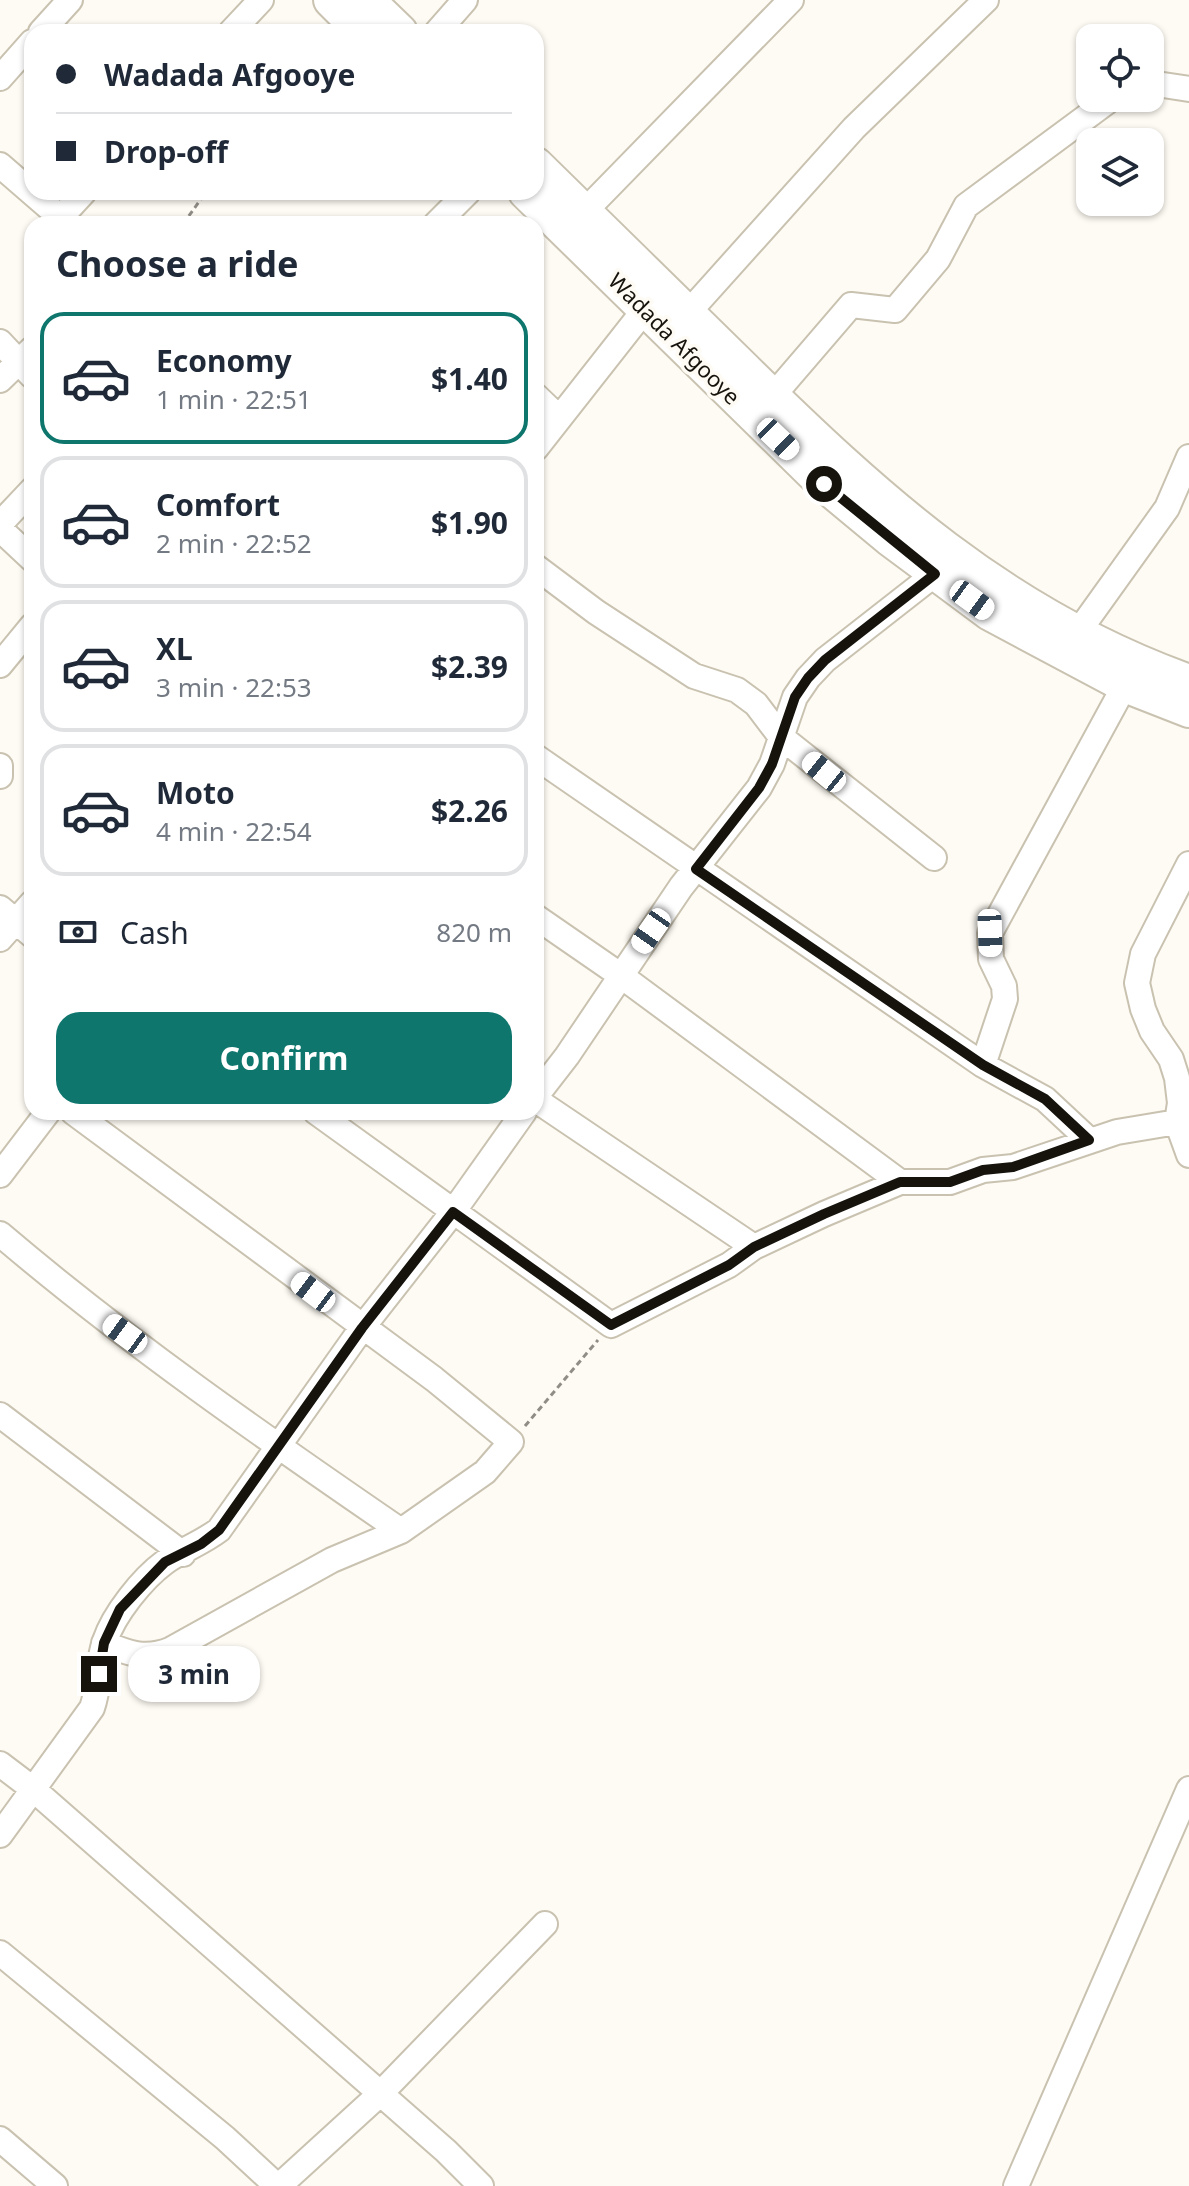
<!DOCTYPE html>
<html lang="en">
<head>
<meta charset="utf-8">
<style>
	:root { --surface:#fff; --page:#f6f6f7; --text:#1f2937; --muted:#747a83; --line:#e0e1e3; --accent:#0f766e }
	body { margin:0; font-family:"Noto Sans",sans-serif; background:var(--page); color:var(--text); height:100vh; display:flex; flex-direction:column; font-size:30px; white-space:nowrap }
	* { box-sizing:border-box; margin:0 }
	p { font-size:26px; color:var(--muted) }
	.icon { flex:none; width:44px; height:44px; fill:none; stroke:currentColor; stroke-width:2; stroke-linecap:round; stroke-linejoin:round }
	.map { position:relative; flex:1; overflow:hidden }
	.panel { position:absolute; left:24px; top:216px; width:520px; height:904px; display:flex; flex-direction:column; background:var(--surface); border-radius:24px; box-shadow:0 2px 6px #0004 }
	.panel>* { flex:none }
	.hud { position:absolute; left:24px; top:24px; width:520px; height:176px; border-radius:24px; box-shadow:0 2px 6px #0004; display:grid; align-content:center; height:176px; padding:0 32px; background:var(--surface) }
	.controls { position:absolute; left:1076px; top:24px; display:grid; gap:16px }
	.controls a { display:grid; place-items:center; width:88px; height:88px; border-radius:16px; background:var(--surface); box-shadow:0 2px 6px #0004; font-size:40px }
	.end { position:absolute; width:36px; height:36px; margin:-18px; border:10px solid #15130c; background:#fff; box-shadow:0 0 0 4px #fff }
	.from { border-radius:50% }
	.bubble { position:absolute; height:56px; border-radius:24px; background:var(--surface); box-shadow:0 2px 6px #0004; font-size:26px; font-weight:700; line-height:56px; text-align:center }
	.car { position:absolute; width:24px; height:48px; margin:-24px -12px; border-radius:10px; box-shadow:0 0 6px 2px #0007; background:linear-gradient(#fff 24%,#345 0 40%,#fff 0 76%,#345 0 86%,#fff 0) }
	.hud b { display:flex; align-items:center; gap:28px; height:76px; font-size:30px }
	.hud b+b { border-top:2px solid var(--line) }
	.hud i { width:20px; height:20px; background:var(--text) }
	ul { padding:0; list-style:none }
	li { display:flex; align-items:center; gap:24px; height:132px; margin:0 16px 12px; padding:0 16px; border:4px solid var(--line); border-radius:24px }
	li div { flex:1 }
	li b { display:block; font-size:30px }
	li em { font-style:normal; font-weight:700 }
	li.on { border-color:var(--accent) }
	li>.icon { width:72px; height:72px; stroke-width:1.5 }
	h2 { padding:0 32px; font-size:36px; line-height:96px }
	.pay { display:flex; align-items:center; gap:20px; height:88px; padding:0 32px; font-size:30px }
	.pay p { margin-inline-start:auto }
	.button { display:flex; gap:16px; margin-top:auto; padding:16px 32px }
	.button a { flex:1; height:92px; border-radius:24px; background:var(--accent); color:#fff; font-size:32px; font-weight:700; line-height:92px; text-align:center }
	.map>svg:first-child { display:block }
</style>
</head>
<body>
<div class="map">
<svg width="1189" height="2186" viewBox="0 0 1189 2186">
	<rect width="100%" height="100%" fill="#fefbf4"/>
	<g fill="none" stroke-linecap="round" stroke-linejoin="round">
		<g stroke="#c9c2b0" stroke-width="28">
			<path id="minor" d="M 41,32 L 70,0
				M 231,32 L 261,0
				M 437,32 L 465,0
				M 0,78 L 32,42
				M 1150,83 L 1189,89
				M 0,165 L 68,224
				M 584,212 L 791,0
				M 61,217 L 84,192
				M 436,224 L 468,192
				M 687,314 L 854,128 L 986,0
				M 0,342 L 32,376
				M 0,380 L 32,349
				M 536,396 L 559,418
				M 772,397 L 851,305 L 895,310 L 938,259 L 966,206 L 1112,98
				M 536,448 L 646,308
				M 0,524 L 32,490
				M 0,529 L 32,559
				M 536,567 L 596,612 L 694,676 L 737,690 L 756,704 L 781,737 L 934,858
				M 1076,635 L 1167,508 L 1189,457
				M 0,665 L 32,626
				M 536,757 L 983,1065 L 1045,1099 L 1089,1140
				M 0,766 L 0,776
				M 1189,864 L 1143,954 L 1137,983 L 1143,1009 L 1152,1031 L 1171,1059 L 1177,1078 L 1180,1103 L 1177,1122 L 1189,1155
				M 0,908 L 32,935
				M 536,917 L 620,975 L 900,1182
				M 0,939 L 32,903
				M 983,1065 L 1005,999 L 1004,986 L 991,959 L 990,933 L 1125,685
				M 536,1096 L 567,1056 L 681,887 L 759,788 L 772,764 L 795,697 L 808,678 L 825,660 L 935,574
				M 536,1100 L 754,1247
				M 73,1112 L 434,1379 L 511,1442 L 485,1472 L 401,1531 L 332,1560 L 170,1650 C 145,1660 127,1653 104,1643
				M 316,1112 L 611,1325 L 729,1265 L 754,1247 L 824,1214 L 900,1182 L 950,1182 L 983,1170 L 1013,1167 L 1117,1132 L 1177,1122
				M 0,1175 L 48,1112
				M 0,1234 C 127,1342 264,1437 401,1531
				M 0,1415 L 183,1554
				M 0,1764 L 33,1789 L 446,2151 L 481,2186
				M 0,1835 L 92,1708 C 100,1686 97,1663 105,1641 C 114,1614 142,1579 165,1562 C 182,1550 202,1543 219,1530 L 362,1328 L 453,1212 L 524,1112
				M 0,1953 L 225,2138 L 277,2186
				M 0,2139 L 55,2186
				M 279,2186 L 381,2093 L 545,1924
				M 1016,2186 L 1189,1789"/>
		</g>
		<g stroke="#c9c2b0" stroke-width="38">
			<path id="highway" d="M 331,0 L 363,32
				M 367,0 L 400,32
				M 536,165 C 604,231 671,298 739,364 C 876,499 1004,616 1189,682
				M 526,192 L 824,484 L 889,538 L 990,613 L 1125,685 L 1189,710"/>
		</g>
		<path stroke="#908d86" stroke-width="3" stroke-dasharray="6 4" stroke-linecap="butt" d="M 183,224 L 206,192
			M 525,1426 L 598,1340"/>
		<use href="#minor" stroke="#fff" stroke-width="24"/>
		<use href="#highway" stroke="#fff" stroke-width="34"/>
	</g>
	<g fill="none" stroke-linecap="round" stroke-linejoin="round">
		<path stroke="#15130c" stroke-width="10" d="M 99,1674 L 104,1643 L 120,1609 L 165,1562 L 201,1544 L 219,1530 L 362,1328 L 453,1212 L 611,1325 L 729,1265 L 754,1247 L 824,1214 L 900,1182 L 950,1182 L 983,1170 L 1013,1167 L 1089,1140 L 1045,1099 L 983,1065 L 696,869 L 759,788 L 772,764 L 795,697 L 808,678 L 825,660 L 935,574 L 824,484"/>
	</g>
	<g text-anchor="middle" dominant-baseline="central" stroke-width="7" stroke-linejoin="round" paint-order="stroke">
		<g font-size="22" fill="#15130c" stroke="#fefbf4">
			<text transform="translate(675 338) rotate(45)">Wadada Afgooye</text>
		</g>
	</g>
</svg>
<div class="controls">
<a><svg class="icon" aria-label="locate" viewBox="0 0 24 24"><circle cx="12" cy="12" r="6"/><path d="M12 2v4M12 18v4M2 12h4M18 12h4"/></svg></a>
<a><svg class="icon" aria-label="layers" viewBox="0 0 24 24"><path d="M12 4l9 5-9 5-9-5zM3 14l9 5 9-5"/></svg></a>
</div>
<i class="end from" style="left:824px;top:484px"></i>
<i class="end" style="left:99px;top:1674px"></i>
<div class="bubble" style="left:128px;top:1646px;width:132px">3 min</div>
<i class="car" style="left:778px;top:439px;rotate:134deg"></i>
<i class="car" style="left:972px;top:600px;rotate:126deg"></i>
<i class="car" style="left:824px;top:772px;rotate:309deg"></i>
<i class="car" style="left:651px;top:931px;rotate:215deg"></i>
<i class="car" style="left:990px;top:933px;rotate:178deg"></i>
<i class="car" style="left:313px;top:1292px;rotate:307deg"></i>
<i class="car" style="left:125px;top:1334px;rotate:306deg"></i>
<div class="hud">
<b><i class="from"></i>Wadada Afgooye</b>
<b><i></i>Drop-off</b>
</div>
<section class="panel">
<h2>Choose a ride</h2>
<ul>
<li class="on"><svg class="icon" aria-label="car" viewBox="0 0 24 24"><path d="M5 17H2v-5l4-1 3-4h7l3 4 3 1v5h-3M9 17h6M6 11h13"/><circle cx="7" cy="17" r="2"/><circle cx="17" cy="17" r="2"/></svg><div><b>Economy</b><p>1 min · 22:51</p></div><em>$1.40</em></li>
<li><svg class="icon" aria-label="car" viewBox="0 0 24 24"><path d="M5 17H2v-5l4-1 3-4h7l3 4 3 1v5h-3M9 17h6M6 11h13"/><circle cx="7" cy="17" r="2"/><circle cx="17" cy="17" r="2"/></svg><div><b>Comfort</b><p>2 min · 22:52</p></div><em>$1.90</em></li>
<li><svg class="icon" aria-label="car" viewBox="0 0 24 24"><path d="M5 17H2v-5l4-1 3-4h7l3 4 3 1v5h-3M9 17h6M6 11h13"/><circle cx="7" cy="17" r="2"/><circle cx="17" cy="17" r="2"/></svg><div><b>XL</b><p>3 min · 22:53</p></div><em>$2.39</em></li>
<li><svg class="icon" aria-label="car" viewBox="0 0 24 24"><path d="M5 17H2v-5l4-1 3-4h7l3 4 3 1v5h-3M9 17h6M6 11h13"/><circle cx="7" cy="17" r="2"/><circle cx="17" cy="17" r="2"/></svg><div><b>Moto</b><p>4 min · 22:54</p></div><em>$2.26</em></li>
</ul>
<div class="pay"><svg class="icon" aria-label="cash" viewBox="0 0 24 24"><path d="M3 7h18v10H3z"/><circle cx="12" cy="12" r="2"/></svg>Cash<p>820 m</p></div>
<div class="button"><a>Confirm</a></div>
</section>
</div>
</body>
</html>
